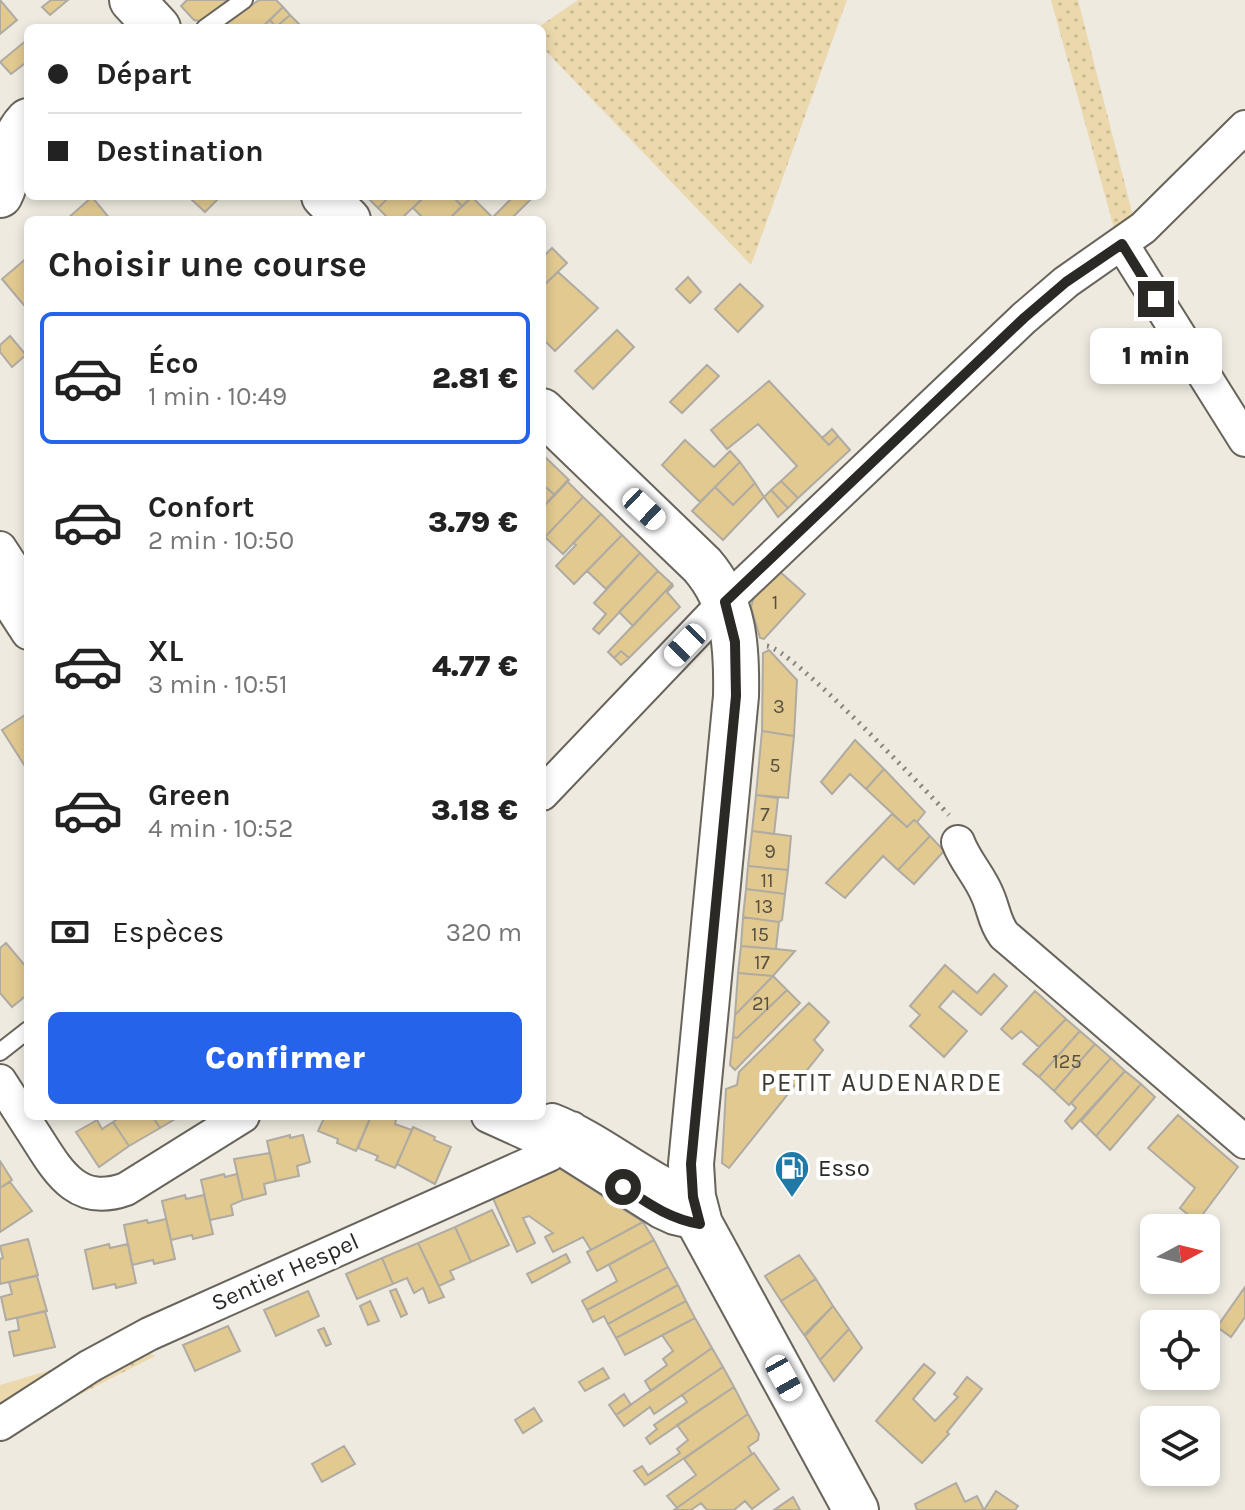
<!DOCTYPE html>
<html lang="fr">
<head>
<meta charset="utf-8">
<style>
	:root { --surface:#fff; --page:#f6f6f6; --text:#222; --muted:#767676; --line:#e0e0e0; --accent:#2563eb }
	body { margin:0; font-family:Karla,sans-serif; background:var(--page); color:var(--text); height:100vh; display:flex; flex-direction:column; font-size:30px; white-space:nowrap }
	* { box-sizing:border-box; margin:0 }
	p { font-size:26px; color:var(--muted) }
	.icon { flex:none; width:44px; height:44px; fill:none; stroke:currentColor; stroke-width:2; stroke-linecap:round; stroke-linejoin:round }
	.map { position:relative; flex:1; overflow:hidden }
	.side { position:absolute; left:24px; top:216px; width:522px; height:904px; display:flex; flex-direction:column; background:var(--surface); border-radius:12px; box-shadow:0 4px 12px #0003 }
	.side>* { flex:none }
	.hud { position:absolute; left:24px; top:24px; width:522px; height:176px; border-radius:12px; box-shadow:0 4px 12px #0003; display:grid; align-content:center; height:176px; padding:0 24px; background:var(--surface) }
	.needle { width:52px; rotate:83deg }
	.buttons { position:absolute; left:1140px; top:1214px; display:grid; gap:16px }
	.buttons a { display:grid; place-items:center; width:80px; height:80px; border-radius:12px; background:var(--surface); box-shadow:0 4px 12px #0003; font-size:40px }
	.end { position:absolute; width:36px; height:36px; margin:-18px; border:10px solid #2b2926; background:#fff; box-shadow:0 0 0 4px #fff }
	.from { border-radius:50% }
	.bubble { position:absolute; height:56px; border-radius:12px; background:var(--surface); box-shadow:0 4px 12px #0003; font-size:26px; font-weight:800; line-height:56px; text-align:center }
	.car { position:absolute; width:24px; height:48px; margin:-24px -12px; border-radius:10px; box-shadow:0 0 6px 2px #0007; background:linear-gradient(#fff 24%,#345 0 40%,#fff 0 76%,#345 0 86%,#fff 0) }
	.hud b { display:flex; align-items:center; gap:28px; height:76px; font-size:30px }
	.hud b+b { border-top:2px solid var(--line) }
	.hud i { width:20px; height:20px; background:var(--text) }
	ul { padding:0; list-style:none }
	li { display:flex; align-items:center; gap:24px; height:132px; margin:0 16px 12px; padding:0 8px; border:4px solid transparent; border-radius:12px }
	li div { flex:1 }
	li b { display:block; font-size:30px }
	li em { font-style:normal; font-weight:800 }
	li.selected { border-color:var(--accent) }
	li>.icon { width:72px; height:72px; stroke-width:1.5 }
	h2 { padding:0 24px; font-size:36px; line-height:96px }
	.pay { display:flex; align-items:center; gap:20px; height:88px; padding:0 24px; font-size:30px }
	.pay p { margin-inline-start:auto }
	.cta { display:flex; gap:16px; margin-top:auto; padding:16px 24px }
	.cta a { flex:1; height:92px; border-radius:12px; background:var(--accent); color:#fff; font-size:32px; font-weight:800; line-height:92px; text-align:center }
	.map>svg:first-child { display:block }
</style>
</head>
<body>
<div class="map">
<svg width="1245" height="1510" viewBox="0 0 1245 1510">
	<defs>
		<pattern id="grass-dots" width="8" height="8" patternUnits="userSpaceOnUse" patternTransform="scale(2)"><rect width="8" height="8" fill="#ebd8ad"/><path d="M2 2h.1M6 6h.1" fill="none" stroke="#cab995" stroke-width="1.8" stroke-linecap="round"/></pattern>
		<pattern id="forest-firs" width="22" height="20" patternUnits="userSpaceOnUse" patternTransform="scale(2)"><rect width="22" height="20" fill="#ebd8ad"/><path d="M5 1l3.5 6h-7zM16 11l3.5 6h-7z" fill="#cab995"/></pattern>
	</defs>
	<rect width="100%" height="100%" fill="#eeeae0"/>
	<path fill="url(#grass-dots)" d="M 578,0 L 847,0 L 751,265 L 542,47 L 542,28 L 537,28 Z
		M 1051,0 L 1078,0 L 1133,216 L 1114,228 Z
		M 142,1348 L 155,1356 L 30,1420 Z"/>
	<path fill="url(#forest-firs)" d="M 81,1361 L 0,1436 L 0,1385 Z"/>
	<path fill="#e1c990" stroke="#afaba2" stroke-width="2" d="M 0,0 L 17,20 L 0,34 Z
		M 51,0 L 68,0 L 50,15 L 42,7 Z
		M 187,0 L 233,0 L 204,22 L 194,20 L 181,6 Z
		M 259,0 L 276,0 L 283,7 L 261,28 L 227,28 L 224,25 Z
		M 283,7 L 290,15 L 276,27 L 270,20 Z
		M 290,15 L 301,26 L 299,28 L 261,28 L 270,20 L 276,27 Z
		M 28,39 L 28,61 L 11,74 L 0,62 Z
		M 196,196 L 221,196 L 205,212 L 192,200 Z
		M 366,196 L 390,196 L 378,208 Z
		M 390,196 L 425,196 L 400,220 L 390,220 L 378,208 Z
		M 425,196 L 452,196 L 462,206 L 448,220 L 425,220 L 413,208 Z
		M 452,196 L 472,196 L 472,197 L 462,206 Z
		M 514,196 L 526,196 L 530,200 L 510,220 L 494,220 L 492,218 Z
		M 92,197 L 111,220 L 68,220 L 67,219 Z
		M 472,197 L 492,217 L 489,220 L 448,220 Z
		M 552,248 L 567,263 L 542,287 L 542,258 Z
		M 28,257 L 28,310 L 2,279 Z
		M 558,272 L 598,308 L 555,351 L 542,338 L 542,287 Z
		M 688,277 L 701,292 L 690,303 L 676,289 Z
		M 740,284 L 763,306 L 738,332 L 715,309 Z
		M 617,330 L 634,347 L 593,389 L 575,371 Z
		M 10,336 L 26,355 L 12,367 L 0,352 L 0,345 Z
		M 707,365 L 719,376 L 682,413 L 670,402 Z
		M 769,381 L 829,445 L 838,436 L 850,450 L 798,498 L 781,481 L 797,466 L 758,424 L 727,449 L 711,430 Z
		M 832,429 L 838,436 L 829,445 L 822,438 Z
		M 685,440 L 714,467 L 730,451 L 740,462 L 700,502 L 662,465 Z
		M 542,454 L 569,480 L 555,495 L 542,484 Z
		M 740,462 L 755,483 L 733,505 L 715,487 Z
		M 567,481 L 583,497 L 545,537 L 542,534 L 542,508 Z
		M 781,481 L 798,498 L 788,508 L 771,490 Z
		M 755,483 L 764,497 L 723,540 L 692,511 L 715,487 L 733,505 Z
		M 542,484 L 555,495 L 542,508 Z
		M 771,490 L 788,508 L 778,517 L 764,497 Z
		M 583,497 L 601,514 L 563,554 L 545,537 Z
		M 601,514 L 622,535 L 574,584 L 556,566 L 576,545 L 573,543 Z
		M 622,535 L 640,553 L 606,589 L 587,571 Z
		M 640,553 L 658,571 L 599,634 L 593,629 L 606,614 L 594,603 Z
		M 778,570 L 805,594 L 764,639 L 760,638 L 751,607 L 754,597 Z
		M 658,571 L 672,584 L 633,626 L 619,612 Z
		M 672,584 L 673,586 L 667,592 L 680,607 L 629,658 L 621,651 L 614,658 L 608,652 Z
		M 769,650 L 797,680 L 794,736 L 762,731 L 763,653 Z
		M 621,651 L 629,658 L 621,665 L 614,658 Z
		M 28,713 L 28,771 L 2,730 Z
		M 762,731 L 794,736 L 788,798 L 756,795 Z
		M 855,740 L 884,769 L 866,789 L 850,774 L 832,794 L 821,782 Z
		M 884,769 L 925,812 L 917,822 L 914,820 L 907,827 L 866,789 Z
		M 756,795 L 778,798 L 774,834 L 752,831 Z
		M 892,814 L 907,827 L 914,820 L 917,822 L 930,836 L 898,870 L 883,856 L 845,898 L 826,883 Z
		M 752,831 L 791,836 L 788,870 L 748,866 Z
		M 930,836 L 944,851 L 914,884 L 898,870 Z
		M 748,866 L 788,870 L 785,894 L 746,889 Z
		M 746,889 L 785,894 L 782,920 L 779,922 L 743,917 Z
		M 743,917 L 779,922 L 776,949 L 741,946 Z
		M 6,943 L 28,969 L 28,994 L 12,1007 L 0,993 L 0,948 Z
		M 741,946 L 776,949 L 795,951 L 773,976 L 738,973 Z
		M 945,965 L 977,993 L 994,974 L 1007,986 L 981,1015 L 953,991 L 939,1007 L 967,1031 L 944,1057 L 910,1026 L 920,1015 L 910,1006 Z
		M 738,973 L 773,976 L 735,1015 Z
		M 773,976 L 787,990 L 737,1038 L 733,1037 L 735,1015 Z
		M 787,990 L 800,1003 L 735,1070 L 730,1065 L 733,1037 L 737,1038 Z
		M 1035,991 L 1066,1019 L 1039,1047 L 1021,1031 L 1012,1039 L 1001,1029 Z
		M 809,1003 L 829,1022 L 814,1040 L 823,1050 L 729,1168 L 722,1163 L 726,1089 L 737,1085 L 739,1072 Z
		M 1066,1019 L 1080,1031 L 1039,1077 L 1023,1064 Z
		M 1080,1031 L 1095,1044 L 1054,1091 L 1039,1077 Z
		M 1095,1044 L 1111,1058 L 1069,1105 L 1054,1091 Z
		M 1111,1058 L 1125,1071 L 1072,1129 L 1065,1121 L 1076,1108 L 1071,1103 Z
		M 1125,1071 L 1141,1084 L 1096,1136 L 1081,1121 Z
		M 1141,1084 L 1155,1097 L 1110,1150 L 1096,1136 Z
		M 1178,1115 L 1238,1167 L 1197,1222 L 1180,1208 L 1195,1188 L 1148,1148 Z
		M 122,1116 L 152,1116 L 160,1128 L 129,1146 L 113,1122 Z
		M 152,1116 L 180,1116 L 160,1128 Z
		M 325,1116 L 371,1116 L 356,1151 L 337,1143 L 338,1139 L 318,1131 Z
		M 371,1116 L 386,1116 L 396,1120 L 395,1124 L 412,1130 L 395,1168 L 376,1160 L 378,1156 L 358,1148 Z
		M 97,1120 L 102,1129 L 113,1122 L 129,1146 L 99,1167 L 76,1132 Z
		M 413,1127 L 435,1137 L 434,1140 L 451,1147 L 435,1184 L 397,1164 Z
		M 290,1135 L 290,1138 L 303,1135 L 310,1162 L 297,1166 L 299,1176 L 276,1181 L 267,1141 Z
		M 270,1153 L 276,1181 L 264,1184 L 266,1194 L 243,1200 L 234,1159 Z
		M 0,1161 L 12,1180 L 0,1188 Z
		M 559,1168 L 643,1222 L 591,1250 L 583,1237 L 553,1252 L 545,1237 L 553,1233 L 529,1216 L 523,1218 L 535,1243 L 517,1252 L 492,1196 Z
		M 224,1174 L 225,1177 L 237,1174 L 243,1200 L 231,1205 L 233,1215 L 210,1220 L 201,1180 Z
		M 10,1182 L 32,1211 L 0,1232 L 0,1188 Z
		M 185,1195 L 186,1199 L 204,1195 L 213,1234 L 193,1239 L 192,1235 L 171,1240 L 162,1201 Z
		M 492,1210 L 509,1245 L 471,1262 L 455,1227 Z
		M 166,1219 L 175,1259 L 154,1264 L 153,1260 L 132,1265 L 124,1225 L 147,1220 L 148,1223 Z
		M 643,1222 L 654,1240 L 597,1271 L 587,1252 Z
		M 455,1227 L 471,1262 L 450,1271 L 454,1279 L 439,1286 L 418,1243 Z
		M 28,1239 L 38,1275 L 0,1284 L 0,1259 L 3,1258 L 0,1246 Z
		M 654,1240 L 668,1267 L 587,1310 L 582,1301 L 617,1281 L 609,1265 Z
		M 418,1243 L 444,1297 L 429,1303 L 423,1288 L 414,1293 L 407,1278 L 393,1284 L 382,1258 Z
		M 109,1244 L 110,1248 L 128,1244 L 136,1283 L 116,1288 L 115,1284 L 93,1289 L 85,1250 Z
		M 566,1254 L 570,1262 L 532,1283 L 527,1274 Z
		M 799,1255 L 816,1279 L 781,1301 L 765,1276 Z
		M 382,1258 L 393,1284 L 357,1299 L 346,1274 Z
		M 668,1267 L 678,1285 L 608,1324 L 604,1316 L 593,1322 L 587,1310 Z
		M 37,1276 L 47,1311 L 6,1320 L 1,1297 L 12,1294 L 9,1282 Z
		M 816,1279 L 833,1306 L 804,1335 L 781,1301 Z
		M 678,1285 L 686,1301 L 616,1338 L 608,1324 Z
		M 1245,1287 L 1245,1317 L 1231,1337 L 1217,1327 Z
		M 396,1289 L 407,1314 L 401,1317 L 390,1291 Z
		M 308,1291 L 319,1316 L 276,1336 L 264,1310 Z
		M 370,1301 L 379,1321 L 368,1325 L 360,1306 Z
		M 686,1301 L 695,1318 L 625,1355 L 616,1338 Z
		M 833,1306 L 849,1329 L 820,1360 L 805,1336 Z
		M 45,1311 L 55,1347 L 14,1356 L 9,1332 L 19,1330 L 17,1318 Z
		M 695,1318 L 712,1348 L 651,1391 L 645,1381 L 667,1365 L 663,1359 L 673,1351 L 662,1335 Z
		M 228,1326 L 240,1351 L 195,1371 L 183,1345 Z
		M 324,1328 L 331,1344 L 326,1346 L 318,1330 Z
		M 849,1329 L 862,1348 L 834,1381 L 820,1360 Z
		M 712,1348 L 723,1367 L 654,1414 L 650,1407 L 624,1426 L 616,1415 Z
		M 924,1364 L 935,1373 L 913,1399 L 935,1421 L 958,1397 L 954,1394 L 967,1377 L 982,1389 L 947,1432 L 949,1434 L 922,1463 L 876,1421 Z
		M 723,1367 L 734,1387 L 650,1444 L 646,1438 L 657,1429 L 654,1425 L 687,1402 L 682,1395 Z
		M 603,1368 L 609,1378 L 585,1391 L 579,1382 Z
		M 734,1387 L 748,1414 L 645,1485 L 634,1471 L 642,1466 L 648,1475 L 680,1453 L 677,1449 L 688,1440 L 677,1425 Z
		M 624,1394 L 631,1405 L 616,1415 L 609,1405 Z
		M 534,1408 L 542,1421 L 523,1433 L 515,1420 Z
		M 748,1414 L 759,1434 L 758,1440 L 748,1447 L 752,1454 L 677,1508 L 667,1496 L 696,1475 L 684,1459 Z
		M 344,1446 L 355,1464 L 322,1482 L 312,1464 Z
		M 754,1453 L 779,1489 L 752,1509 L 745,1501 L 734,1510 L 707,1510 L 701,1503 L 691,1510 L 674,1510 Z
		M 956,1483 L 965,1502 L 977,1496 L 984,1510 L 917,1510 L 915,1504 Z
		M 996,1491 L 1018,1506 L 1015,1510 L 984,1510 Z
		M 793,1497 L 800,1510 L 774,1510 Z"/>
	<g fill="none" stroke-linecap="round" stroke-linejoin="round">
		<g stroke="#68645b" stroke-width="20">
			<path id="lane" d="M 205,28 L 244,0
				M 0,1052 L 28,1030"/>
		</g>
		<g stroke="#68645b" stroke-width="36">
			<path id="street" d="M 1122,244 L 1245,440
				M 0,548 L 28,591
				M 0,590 L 28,633
				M 542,794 L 725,602 L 1024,318 L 1066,282 L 1143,228 L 1245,127
				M 958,842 C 965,861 979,875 987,894 C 994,909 994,922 1004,935 L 1245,1142
				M 0,1081 C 13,1101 25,1120 38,1140 C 60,1175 79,1206 126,1189 L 243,1116
				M 488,1116 L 563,1150 L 661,1212 L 674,1218 L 700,1224
				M 552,1120 C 603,1140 642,1177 693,1197
				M 0,1424 L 90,1366 L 149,1334 L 549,1155 L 559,1147 L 572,1128"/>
		</g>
		<g stroke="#68645b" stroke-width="48">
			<path id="secondary" d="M 132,0 L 158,28
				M 0,195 C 13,170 7,143 28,121
				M 324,196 L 348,220
				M 542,411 L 702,565 C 735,603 737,648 736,696 L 691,1164 L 693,1197 L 700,1224 L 856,1510"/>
		</g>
		<path stroke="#88857f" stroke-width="5" stroke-dasharray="2 6" stroke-linecap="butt" d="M 767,646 C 792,649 923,788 949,815"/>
		<use href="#lane" stroke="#fff" stroke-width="16"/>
		<use href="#street" stroke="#fff" stroke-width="32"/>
		<use href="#secondary" stroke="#fff" stroke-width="44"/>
	</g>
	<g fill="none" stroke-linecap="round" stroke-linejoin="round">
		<path stroke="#2b2926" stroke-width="10" d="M 623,1187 C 649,1204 670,1219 700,1224 L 693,1197 L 691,1164 L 736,696 L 735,642 L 725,602 L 1024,318 L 1066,282 L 1122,244 L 1156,299"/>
	</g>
	<defs>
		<g id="fuel-pin" transform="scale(1.8)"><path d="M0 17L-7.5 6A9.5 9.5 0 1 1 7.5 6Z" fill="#2179a8" stroke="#fff"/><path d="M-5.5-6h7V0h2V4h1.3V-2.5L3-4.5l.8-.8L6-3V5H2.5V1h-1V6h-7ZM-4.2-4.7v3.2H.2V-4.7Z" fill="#fff"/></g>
	</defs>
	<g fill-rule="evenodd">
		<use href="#fuel-pin" x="792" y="1168"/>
	</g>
	<g text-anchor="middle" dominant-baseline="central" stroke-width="8" stroke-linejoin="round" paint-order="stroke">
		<g font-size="20" fill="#585140">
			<text x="775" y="602">1</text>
			<text x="779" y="706">3</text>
			<text x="775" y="765">5</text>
			<text x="765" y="814">7</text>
			<text x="770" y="851">9</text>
			<text x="767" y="880">11</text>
			<text x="764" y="906">13</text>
			<text x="760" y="934">15</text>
			<text x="762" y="962">17</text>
			<text x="761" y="1003">21</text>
			<text x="1067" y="1061">125</text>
		</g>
		<g font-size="24" fill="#2b2926" stroke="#fff" text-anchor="start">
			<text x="818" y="1168">Esso</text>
		</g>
		<g font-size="24" fill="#2b2926" stroke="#fff">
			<text transform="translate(285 1272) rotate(-24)">Sentier Hespel</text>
		</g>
		<g font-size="26" letter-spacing="2" fill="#3d3a32" stroke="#fff">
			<text x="882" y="1082">PETIT AUDENARDE</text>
		</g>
	</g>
</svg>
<div class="buttons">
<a><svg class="needle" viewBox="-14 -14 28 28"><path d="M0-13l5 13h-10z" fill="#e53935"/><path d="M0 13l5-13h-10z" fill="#767676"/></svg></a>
<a><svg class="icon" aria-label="locate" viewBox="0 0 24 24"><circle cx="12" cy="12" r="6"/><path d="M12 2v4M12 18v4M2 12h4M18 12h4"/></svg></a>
<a><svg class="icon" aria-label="layers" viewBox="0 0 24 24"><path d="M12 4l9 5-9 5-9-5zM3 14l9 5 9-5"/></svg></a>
</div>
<i class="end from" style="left:623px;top:1187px"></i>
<i class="end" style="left:1156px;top:299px"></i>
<div class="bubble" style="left:1090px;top:328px;width:132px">1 min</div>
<i class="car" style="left:644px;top:509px;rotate:133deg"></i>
<i class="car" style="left:685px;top:645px;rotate:224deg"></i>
<i class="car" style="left:784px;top:1378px;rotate:151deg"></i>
<div class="hud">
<b><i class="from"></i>Départ</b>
<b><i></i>Destination</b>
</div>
<section class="side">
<h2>Choisir une course</h2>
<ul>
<li class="selected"><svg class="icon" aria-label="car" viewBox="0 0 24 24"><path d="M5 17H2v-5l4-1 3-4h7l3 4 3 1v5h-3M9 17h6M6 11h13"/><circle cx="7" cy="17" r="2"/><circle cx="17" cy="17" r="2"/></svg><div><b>Éco</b><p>1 min · 10:49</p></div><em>2.81 €</em></li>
<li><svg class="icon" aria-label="car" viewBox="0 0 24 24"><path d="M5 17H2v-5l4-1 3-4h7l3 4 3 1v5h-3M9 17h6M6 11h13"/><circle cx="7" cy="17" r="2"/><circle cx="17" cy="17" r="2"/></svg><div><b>Confort</b><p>2 min · 10:50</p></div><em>3.79 €</em></li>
<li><svg class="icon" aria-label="car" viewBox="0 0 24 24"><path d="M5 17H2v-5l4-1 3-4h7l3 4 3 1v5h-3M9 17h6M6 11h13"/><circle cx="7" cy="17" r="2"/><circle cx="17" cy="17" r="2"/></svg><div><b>XL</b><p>3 min · 10:51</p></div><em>4.77 €</em></li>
<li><svg class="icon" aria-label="car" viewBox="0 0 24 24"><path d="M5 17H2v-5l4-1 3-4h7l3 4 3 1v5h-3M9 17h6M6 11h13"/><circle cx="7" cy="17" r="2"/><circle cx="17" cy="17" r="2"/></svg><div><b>Green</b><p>4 min · 10:52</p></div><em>3.18 €</em></li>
</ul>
<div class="pay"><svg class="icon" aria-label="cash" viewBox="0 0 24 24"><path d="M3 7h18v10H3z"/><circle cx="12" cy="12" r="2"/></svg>Espèces<p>320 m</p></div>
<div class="cta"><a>Confirmer</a></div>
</section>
</div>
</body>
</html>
